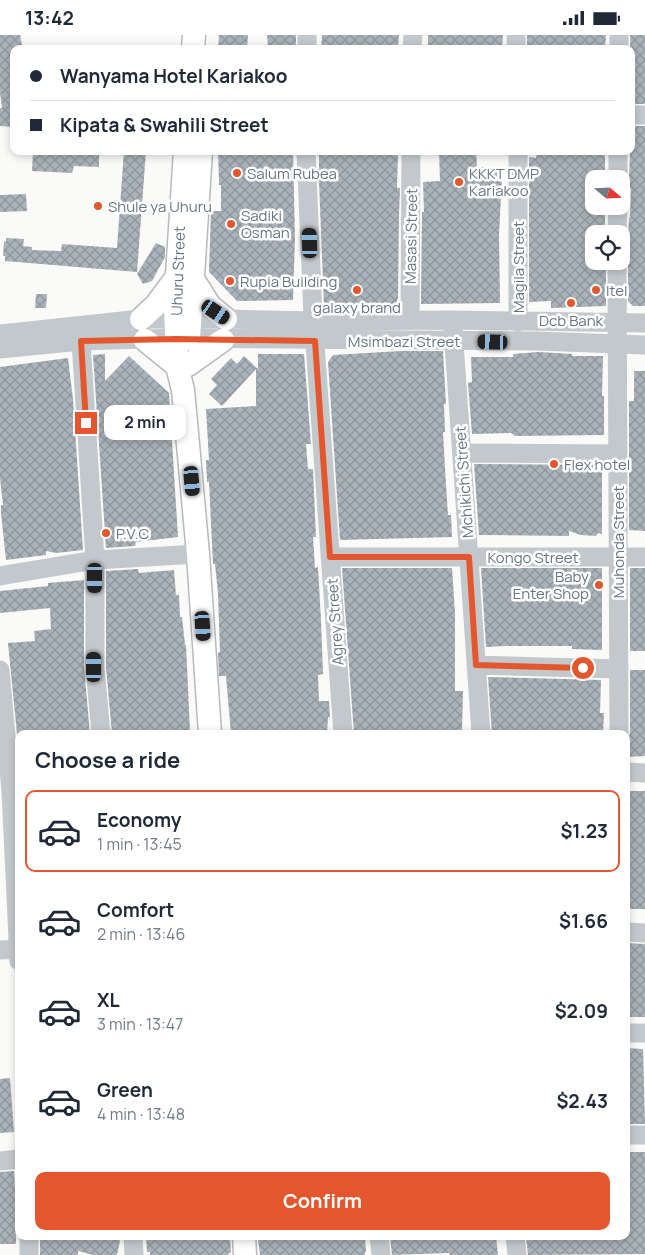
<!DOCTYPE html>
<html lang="en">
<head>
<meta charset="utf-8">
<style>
	:root { --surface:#fff; --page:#f6f6f7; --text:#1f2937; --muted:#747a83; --line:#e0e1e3; --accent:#e4572e }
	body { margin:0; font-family:Manrope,sans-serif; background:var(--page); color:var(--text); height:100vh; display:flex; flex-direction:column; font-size:19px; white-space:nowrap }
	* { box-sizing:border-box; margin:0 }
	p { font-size:16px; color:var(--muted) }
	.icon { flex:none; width:28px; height:28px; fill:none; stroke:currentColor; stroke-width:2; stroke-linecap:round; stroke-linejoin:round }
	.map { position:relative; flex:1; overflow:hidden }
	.details { position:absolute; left:15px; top:695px; width:615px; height:510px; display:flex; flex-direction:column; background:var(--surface); border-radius:10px; box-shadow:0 2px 8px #0003 }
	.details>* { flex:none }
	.hud { position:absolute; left:10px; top:10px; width:625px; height:110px; border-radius:10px; box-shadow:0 2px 8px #0003; display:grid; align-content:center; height:110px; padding:0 20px; background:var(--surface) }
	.needle { width:32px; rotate:109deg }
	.tools { position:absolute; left:585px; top:135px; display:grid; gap:10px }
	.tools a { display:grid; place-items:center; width:45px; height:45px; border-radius:10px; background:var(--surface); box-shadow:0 2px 8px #0003; font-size:25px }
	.end { position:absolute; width:22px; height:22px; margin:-11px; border:6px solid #e4572e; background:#fff; box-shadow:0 0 0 2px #fff }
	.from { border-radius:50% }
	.bubble { position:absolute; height:35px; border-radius:10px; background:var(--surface); box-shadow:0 2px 8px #0003; font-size:16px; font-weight:700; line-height:35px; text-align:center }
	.car { position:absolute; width:15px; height:30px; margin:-15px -8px; border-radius:6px; box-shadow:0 0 4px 1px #0007; background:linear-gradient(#222 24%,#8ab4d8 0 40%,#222 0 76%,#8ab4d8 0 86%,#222 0) }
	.hud b { display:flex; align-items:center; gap:18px; height:48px; font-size:19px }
	.hud b+b { border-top:1px solid var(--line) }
	.hud i { width:12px; height:12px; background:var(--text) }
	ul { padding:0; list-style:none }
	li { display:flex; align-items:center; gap:15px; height:82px; margin:0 10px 8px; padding:0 10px; border:2px solid transparent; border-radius:10px }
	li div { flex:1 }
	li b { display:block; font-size:19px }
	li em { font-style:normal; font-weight:700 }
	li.active { border-color:var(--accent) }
	li>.icon { width:45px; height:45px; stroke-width:1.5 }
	h2 { padding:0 20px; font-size:22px; line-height:60px }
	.primary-button { display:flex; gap:10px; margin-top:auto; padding:10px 20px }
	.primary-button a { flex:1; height:58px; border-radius:10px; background:var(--accent); color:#fff; font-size:20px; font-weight:700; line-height:58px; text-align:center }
	.status { display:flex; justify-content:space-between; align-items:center; height:35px; padding:0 25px; background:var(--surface); direction:ltr }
	.status svg { height:14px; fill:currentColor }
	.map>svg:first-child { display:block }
</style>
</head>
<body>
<div class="status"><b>13:42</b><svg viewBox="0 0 49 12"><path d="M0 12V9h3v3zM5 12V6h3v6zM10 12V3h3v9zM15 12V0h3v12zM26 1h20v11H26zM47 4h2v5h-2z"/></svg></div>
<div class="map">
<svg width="645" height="1220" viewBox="0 0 645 1220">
	<defs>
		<pattern id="building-cross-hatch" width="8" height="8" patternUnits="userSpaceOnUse" patternTransform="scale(1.25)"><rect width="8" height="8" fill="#aab3b9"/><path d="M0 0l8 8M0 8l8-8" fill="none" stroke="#8e969c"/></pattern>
	</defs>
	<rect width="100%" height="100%" fill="#fafaf8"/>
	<path fill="url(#building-cross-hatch)" d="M 0,0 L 20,0 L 23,14 L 14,14 L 14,92 L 0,91 L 0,73 L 2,73 L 0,57 Z
		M 219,0 L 248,0 L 247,14 L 218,14 Z
		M 267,0 L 296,0 L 296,11 L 268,12 Z
		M 322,0 L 399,0 L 398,14 L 321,14 Z
		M 428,0 L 503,0 L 502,14 L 428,14 Z
		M 527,0 L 606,0 L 605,14 L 527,14 Z
		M 630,0 L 645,0 L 645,69 L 631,69 Z
		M 631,91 L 645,91 L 645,271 L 633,271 L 628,266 L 628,226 L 624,218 L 624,207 L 628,200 L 629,182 L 630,183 L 631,153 L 626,152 L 629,144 Z
		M 33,116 L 99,116 L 99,132 L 74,131 L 72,138 L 32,136 Z
		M 124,116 L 146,116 L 137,237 L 5,226 L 5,221 L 3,221 L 4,206 L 6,207 L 6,203 L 24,204 L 23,211 L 32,212 L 32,215 L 61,216 L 62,209 L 117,213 Z
		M 218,116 L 293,116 L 295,203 L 293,265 L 237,266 L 209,237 L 211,176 L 221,176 L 221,150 L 219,150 L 219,146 Z
		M 319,116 L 398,116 L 397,153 L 400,153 L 399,180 L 398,263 L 396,269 L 324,270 L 319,147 Z
		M 476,116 L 477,132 L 483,132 L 483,136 L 498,137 L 498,142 L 502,142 L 499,200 L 500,268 L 421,269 L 422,177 L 424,177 L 423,147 L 440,146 L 439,117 Z
		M 537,116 L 605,116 L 605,144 L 594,144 L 594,171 L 605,171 L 605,199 L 594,199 L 594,226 L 606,226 L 606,271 L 551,273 L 551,266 L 529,267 L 529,122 L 536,123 Z
		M 26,159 L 27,176 L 0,177 L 0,160 Z
		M 156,208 L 165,212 L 165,222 L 152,246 L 143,249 L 137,239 Z
		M 36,259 L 47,259 L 46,273 L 35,273 Z
		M 401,316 L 443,316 L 446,369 L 444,369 L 445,397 L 443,397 L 445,433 L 448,480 L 451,480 L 452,502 L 340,505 L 328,327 L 333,320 Z
		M 538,317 L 572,319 L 572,321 L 603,321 L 602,361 L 604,361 L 604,400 L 515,401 L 511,398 L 472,399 L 468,348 L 472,347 L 471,322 L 513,322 L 513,319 Z
		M 105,319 L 105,346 L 129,321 L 169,358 L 178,502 L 136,507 L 135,511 L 106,513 L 93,320 Z
		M 258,319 L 304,319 L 311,409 L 306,409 L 308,434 L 313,434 L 316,502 L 313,502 L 315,533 L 318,532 L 321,585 L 323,639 L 318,640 L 319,666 L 329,666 L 330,682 L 328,682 L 327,699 L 231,699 L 226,641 L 219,641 L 218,618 L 220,617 L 218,558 L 215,529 L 213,529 L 209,447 L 207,447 L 206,425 L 209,425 L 206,374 L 256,371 L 256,334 L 222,371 L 209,359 L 217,350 L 211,344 L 231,323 L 237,329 L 244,321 L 258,334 Z
		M 68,323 L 73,364 L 83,515 L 56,518 L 46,516 L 46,520 L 6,525 L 1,478 L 1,470 L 3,470 L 0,443 L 0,332 Z
		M 634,336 L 645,336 L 645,496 L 629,495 L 629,366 L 634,366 Z
		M 474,429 L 602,430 L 602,499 L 598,498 L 596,501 L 581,500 L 569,496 L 569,501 L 479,500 Z
		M 342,533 L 452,533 L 455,578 L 455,656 L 463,656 L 462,699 L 354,699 Z
		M 481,533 L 602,533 L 602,615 L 572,614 L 572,611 L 506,611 L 486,612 Z
		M 630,533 L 645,533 L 645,616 L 630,616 Z
		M 138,534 L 139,538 L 174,535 L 176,560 L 179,560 L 180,582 L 182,582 L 185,610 L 186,610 L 190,696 L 149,699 L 112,699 L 106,632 L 106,536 Z
		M 84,545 L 84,632 L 90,699 L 17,699 L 8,608 L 35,606 L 34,596 L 51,594 L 50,573 L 0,578 L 0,556 L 48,551 L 48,548 Z
		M 630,635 L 645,635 L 645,721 L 626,722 L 626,707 L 630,699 Z
		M 488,642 L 601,645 L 600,678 L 604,678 L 603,699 L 492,699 Z
		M 626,756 L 645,756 L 645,874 L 626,874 Z
		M 626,908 L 645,909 L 645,982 L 626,982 Z
		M 626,1013 L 643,1014 L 645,1089 L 626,1089 Z
		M 10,1043 L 14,1097 L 0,1098 L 0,1044 Z
		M 626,1117 L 645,1117 L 645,1219 L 528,1220 L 526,1201 L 626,1201 Z
		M 14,1136 L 16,1168 L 16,1209 L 0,1209 L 0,1137 Z
		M 40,1201 L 121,1201 L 117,1220 L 93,1220 L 78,1216 L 78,1220 L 40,1220 Z
		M 146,1201 L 230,1201 L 231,1218 L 228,1218 L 229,1220 L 150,1220 L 150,1217 L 147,1217 Z
		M 282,1201 L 365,1201 L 366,1217 L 365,1217 L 365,1220 L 260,1220 L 258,1204 Z
		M 390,1201 L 496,1201 L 498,1220 L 450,1220 L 449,1218 L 392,1220 Z"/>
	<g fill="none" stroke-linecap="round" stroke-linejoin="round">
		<g stroke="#b5babe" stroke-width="25">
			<path id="major" d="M 193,14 L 194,0
				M 185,116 L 175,271 L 177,331 L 183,355 L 198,519 L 210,699
				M 193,244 L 210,271 L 226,284
				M 141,284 L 156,270 L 176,243
				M 189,304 L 201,116
				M 145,305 L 177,331
				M 188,330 L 223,305
				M 244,1201 L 245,1220"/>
		</g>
		<path stroke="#c3c8cc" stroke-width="19" d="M 516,0 L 516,14
			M 307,14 L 307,0
			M 412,14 L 413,0
			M 619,14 L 619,0
			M 631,80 L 645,80
			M 306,116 L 313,281 L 343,699
			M 618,144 L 618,116
			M 617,199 L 618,171
			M 617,226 L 619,699
			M 410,285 L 411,116
			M 518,287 L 518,116
			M 453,293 L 481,699
			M 0,299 L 141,284 L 226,284 L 314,286 L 453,285 L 645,288
			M 81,306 L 95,525 L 95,632 L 101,699
			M 0,314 L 81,306 L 176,303 L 537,306 L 645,310
			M 462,418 L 617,419
			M 330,522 L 645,522
			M 0,541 L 95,525 L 198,519
			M 476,630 L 619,634
			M 0,635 L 11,756 L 19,926
			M 626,737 L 645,738
			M 626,897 L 645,898
			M 0,915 L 19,914
			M 626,998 L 645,998
			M 626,1100 L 645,1100
			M 0,1126 L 19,1124
			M 29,1201 L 29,1220
			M 133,1201 L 134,1220
			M 379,1201 L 381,1220
			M 515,1201 L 517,1220"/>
		<use href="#major" stroke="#fff" stroke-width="22"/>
	</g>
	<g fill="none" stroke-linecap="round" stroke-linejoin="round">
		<path stroke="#e4572e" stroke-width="6" d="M 86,388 L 81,306 L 176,304 L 315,306 L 330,522 L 469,522 L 476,630 L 583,633"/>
	</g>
	<g fill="#e4572e" stroke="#fff" stroke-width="2">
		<circle cx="237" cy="138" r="5"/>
		<circle cx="459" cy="147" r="5"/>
		<circle cx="98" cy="171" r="5"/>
		<circle cx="231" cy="189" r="5"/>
		<circle cx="230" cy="246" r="5"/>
		<circle cx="357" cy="255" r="5"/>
		<circle cx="596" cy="255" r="5"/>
		<circle cx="571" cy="268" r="5"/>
		<circle cx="554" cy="429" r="5"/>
		<circle cx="106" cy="498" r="5"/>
		<circle cx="599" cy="550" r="5"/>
	</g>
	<g text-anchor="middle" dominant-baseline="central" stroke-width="5" stroke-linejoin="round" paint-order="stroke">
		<g font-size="15" fill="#657683" stroke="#fff" text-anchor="start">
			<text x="247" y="138">Salum Rubea</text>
			<text x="469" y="138">KKKT DMP<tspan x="469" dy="17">Kariakoo</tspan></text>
			<text x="108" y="171">Shule ya Uhuru</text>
			<text x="241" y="180">Sadiki<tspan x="241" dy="17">Osman</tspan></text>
			<text x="240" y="246">Rupia Building</text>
			<text x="606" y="255">Itel</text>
			<text x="357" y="272" text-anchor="middle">galaxy brand</text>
			<text x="571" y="285" text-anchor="middle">Dcb Bank</text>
			<text x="564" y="429">Flex hotel</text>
			<text x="116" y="498">P.V.C</text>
			<text x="589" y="541" text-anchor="end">Baby<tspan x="589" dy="17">Enter Shop</tspan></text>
		</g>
		<g font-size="15" fill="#657683" stroke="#fff">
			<text transform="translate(411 201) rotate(-89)">Masasi Street</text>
			<text transform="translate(518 232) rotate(-90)">Magila Street</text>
			<text transform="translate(178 236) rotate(-88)">Uhuru Street</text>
			<text x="404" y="306">Msimbazi Street</text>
			<text transform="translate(464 447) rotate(-94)">Mchikichi Street</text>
			<text transform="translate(618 507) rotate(-90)">Muhonda Street</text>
			<text x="533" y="522">Kongo Street</text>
			<text transform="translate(335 587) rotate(-94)">Agrey Street</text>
		</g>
	</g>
</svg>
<div class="tools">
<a><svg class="needle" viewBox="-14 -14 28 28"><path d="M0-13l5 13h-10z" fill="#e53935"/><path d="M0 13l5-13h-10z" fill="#747a83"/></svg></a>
<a><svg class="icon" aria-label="locate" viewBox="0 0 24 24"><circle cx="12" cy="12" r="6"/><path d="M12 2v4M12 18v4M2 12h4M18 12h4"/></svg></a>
</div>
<i class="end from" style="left:583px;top:633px"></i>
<i class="end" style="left:86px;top:388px"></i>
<div class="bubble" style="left:104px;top:370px;width:82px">2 min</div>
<i class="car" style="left:310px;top:208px;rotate:358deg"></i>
<i class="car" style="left:216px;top:277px;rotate:124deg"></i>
<i class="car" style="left:493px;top:307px;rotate:272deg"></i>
<i class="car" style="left:192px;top:446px;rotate:175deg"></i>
<i class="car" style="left:95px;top:543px;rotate:180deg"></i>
<i class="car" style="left:203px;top:591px;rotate:176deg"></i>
<i class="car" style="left:94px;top:632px;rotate:0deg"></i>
<div class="hud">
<b><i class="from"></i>Wanyama Hotel Kariakoo</b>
<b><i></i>Kipata &amp; Swahili Street</b>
</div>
<section class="details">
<h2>Choose a ride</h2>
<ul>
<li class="active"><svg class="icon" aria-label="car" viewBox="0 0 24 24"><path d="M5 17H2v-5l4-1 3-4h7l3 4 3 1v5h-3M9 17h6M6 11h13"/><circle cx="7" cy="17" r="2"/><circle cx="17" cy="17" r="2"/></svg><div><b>Economy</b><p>1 min · 13:45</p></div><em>$1.23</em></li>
<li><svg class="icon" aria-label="car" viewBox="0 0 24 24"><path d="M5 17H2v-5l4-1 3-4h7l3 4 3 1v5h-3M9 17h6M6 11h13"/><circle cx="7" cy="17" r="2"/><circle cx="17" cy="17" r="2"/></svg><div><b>Comfort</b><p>2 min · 13:46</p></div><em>$1.66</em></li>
<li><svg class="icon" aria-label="car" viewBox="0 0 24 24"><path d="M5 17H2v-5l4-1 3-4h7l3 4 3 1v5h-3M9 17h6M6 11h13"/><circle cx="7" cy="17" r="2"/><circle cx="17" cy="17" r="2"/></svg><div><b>XL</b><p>3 min · 13:47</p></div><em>$2.09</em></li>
<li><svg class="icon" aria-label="car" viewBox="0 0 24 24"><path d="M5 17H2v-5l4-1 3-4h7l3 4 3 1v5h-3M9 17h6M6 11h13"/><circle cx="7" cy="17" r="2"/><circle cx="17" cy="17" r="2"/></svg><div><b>Green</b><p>4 min · 13:48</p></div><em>$2.43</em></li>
</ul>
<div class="primary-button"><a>Confirm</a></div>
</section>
</div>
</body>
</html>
